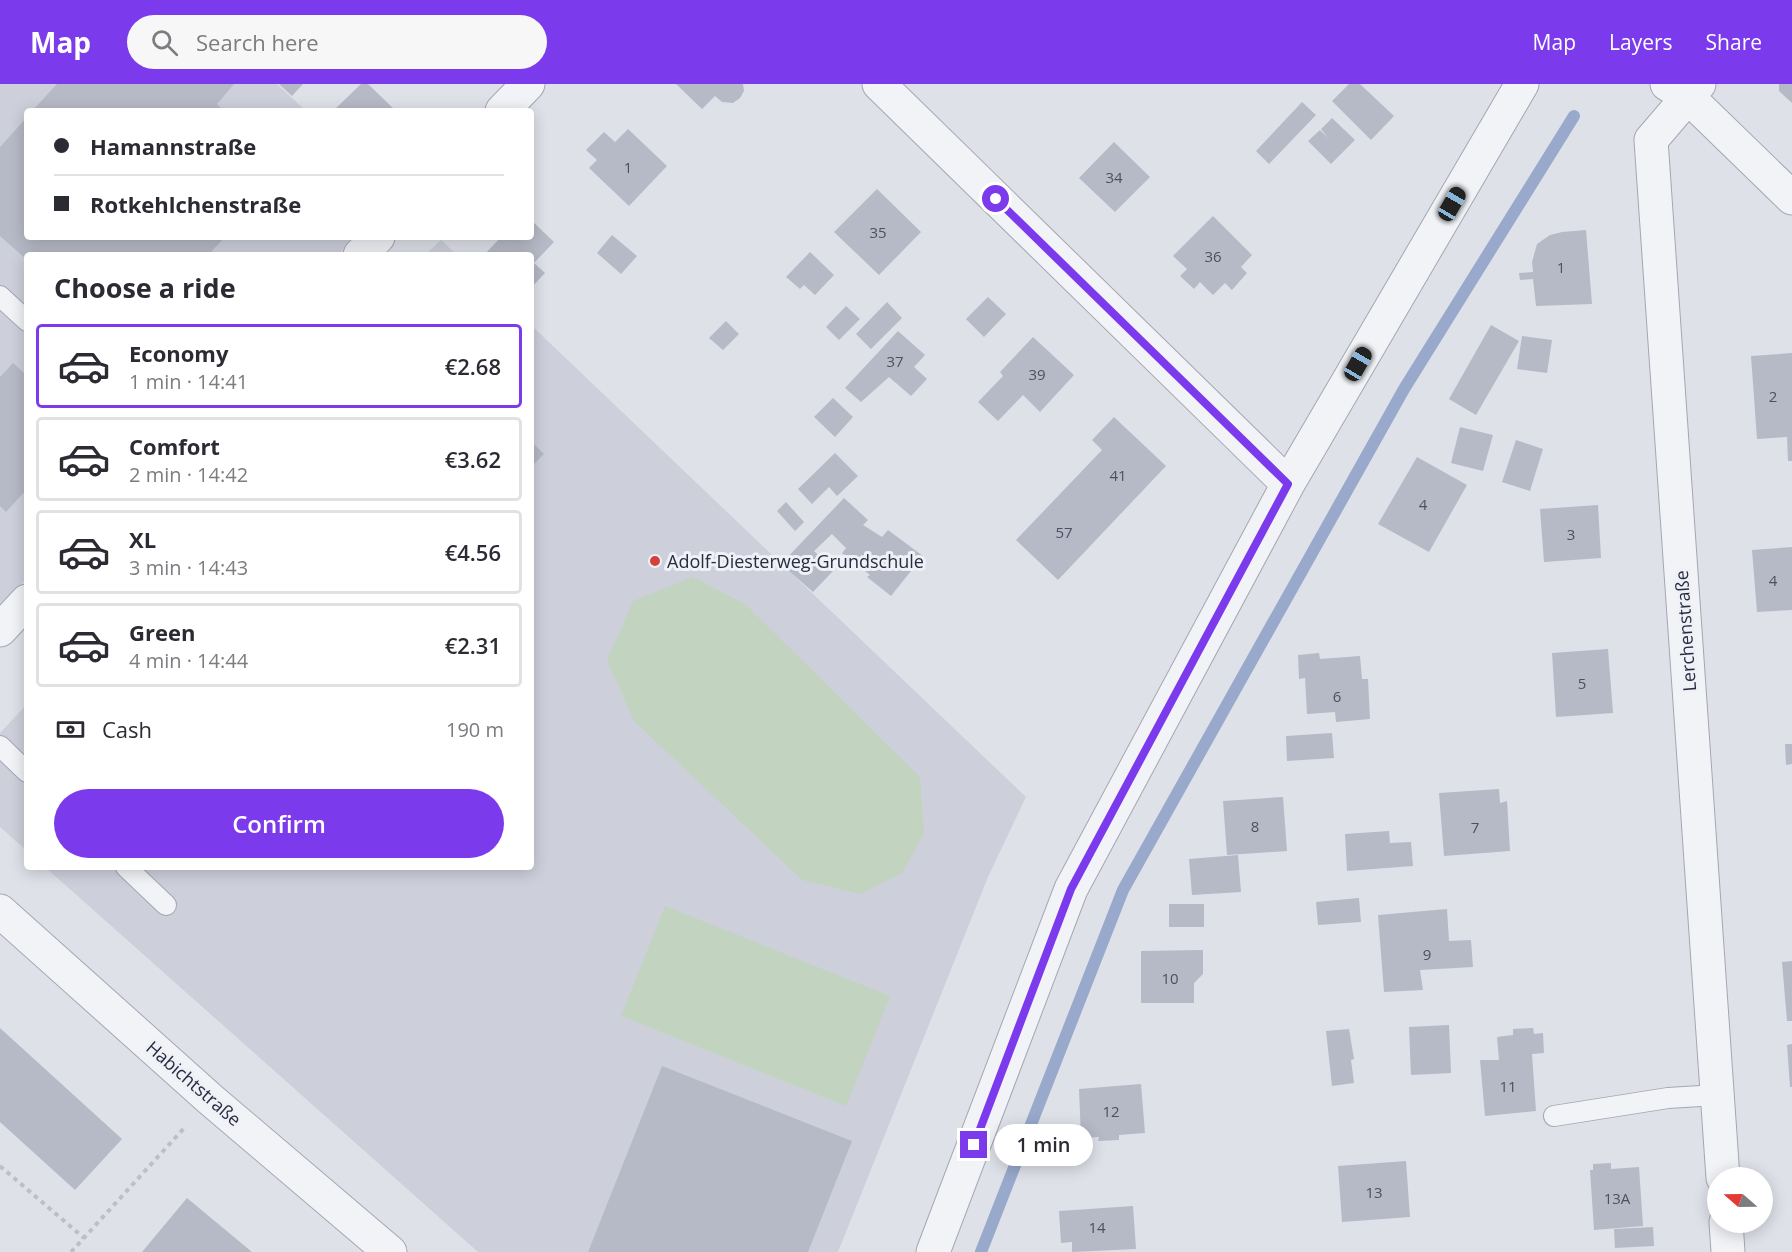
<!DOCTYPE html>
<html lang="en">
<head>
<meta charset="utf-8">
<style>
	:root { --surface:#fff; --page:#f7f7f7; --text:#2b2b33; --muted:#7c7c81; --line:#e1e1e2; --accent:#7c3aed }
	body { margin:0; font-family:"Open Sans",sans-serif; background:var(--page); color:var(--text); height:100vh; display:flex; flex-direction:column; font-size:22px; white-space:nowrap }
	* { box-sizing:border-box; margin:0 }
	p { font-size:20px; color:var(--muted) }
	.icon { flex:none; width:33px; height:33px; fill:none; stroke:currentColor; stroke-width:2; stroke-linecap:round; stroke-linejoin:round }
	.map { position:relative; flex:1; overflow:hidden }
	.panel { position:absolute; left:24px; top:168px; width:510px; height:618px; display:flex; flex-direction:column; background:var(--surface); border-radius:6px; box-shadow:0 3px 15px #0003 }
	.panel>* { flex:none }
	.guide { position:absolute; left:24px; top:24px; width:510px; height:132px; border-radius:6px; box-shadow:0 3px 15px #0003; display:grid; align-content:center; height:132px; padding:0 30px; background:var(--surface) }
	.needle { width:39px; rotate:290deg }
	.buttons { position:absolute; left:1707px; top:1083px; display:grid; gap:12px }
	.buttons a { display:grid; place-items:center; width:66px; height:66px; border-radius:50%; background:var(--surface); box-shadow:0 3px 15px #0003; font-size:30px }
	.end { position:absolute; width:27px; height:27px; margin:-14px; border:8px solid #7c3aed; background:#fff; box-shadow:0 0 0 3px #fff }
	.from { border-radius:50% }
	.bubble { position:absolute; height:42px; border-radius:21px; background:var(--surface); box-shadow:0 3px 15px #0003; font-size:20px; font-weight:600; line-height:42px; text-align:center }
	.car { position:absolute; width:18px; height:36px; margin:-18px -9px; border-radius:8px; box-shadow:0 0 4px 2px #0007; background:linear-gradient(#222 24%,#8ab4d8 0 40%,#222 0 76%,#8ab4d8 0 86%,#222 0) }
	.guide b { display:flex; align-items:center; gap:21px; height:57px; font-size:22px }
	.guide b+b { border-top:2px solid var(--line) }
	.guide i { width:15px; height:15px; background:var(--text) }
	ul { padding:0; list-style:none }
	li { display:flex; align-items:center; gap:18px; height:84px; margin:0 12px 9px; padding:0 18px; border:3px solid var(--line); border-radius:6px }
	li div { flex:1 }
	li b { display:block; font-size:22px }
	li em { font-style:normal; font-weight:600 }
	li.active { border-color:var(--accent) }
	li>.icon { width:54px; height:54px; stroke-width:1.5 }
	h2 { padding:0 30px; font-size:27px; line-height:72px }
	.pay { display:flex; align-items:center; gap:15px; height:66px; padding:0 30px; font-size:22px }
	.pay p { margin-inline-start:auto }
	.button { display:flex; gap:12px; margin-top:auto; padding:12px 30px }
	.button a { flex:1; height:69px; border-radius:36px; background:var(--accent); color:#fff; font-size:24px; font-weight:600; line-height:69px; text-align:center }
	header { display:flex; align-items:center; gap:36px; box-sizing:border-box; height:84px; padding:0 30px; background:var(--accent); color:#fff }
	header strong { font-size:28px }
	nav { display:flex; gap:33px; margin-inline-start:auto; font-size:21px }
	.search { width:420px; height:54px; background:var(--page); display:flex; align-items:center; gap:15px; box-sizing:border-box; padding:0 21px; border-radius:33px; color:var(--muted); font-size:22px }
	.map>svg:first-child { display:block }
</style>
</head>
<body>
<header>
<strong>Map</strong>
<div class="search"><svg class="icon" aria-label="search" viewBox="0 0 24 24"><circle cx="10" cy="10" r="6"/><path d="M15 15l6 6"/></svg>Search here</div>
<nav><a>Map</a><a>Layers</a><a>Share</a></nav>
</header>
<div class="map">
<svg width="1792" height="1168" viewBox="0 0 1792 1168">
	<rect width="100%" height="100%" fill="#dfe1e9"/>
	<path fill="#cdd0db" d="M 0,0 L 277,0 L 306,27 L 27,27 L 27,153 L 355,153 L 337,171 L 27,171 L 27,494 L 0,523 Z
		M 441,156 L 457,171 L 425,171 Z
		M 531,241 L 1026,713 L 988,793 L 838,1168 L 478,1168 L 45,783 L 531,783 Z
		M 27,620 L 27,767 L 0,743 L 0,649 Z"/>
	<path fill="#c2d3c0" d="M 693,493 L 745,520 L 920,693 L 924,749 L 902,789 L 860,810 L 802,796 L 634,637 L 607,576 L 633,517 Z
		M 665,822 L 890,912 L 846,1022 L 621,932 Z"/>
	<g fill="none" stroke-linecap="round" stroke-linejoin="round">
		<path stroke="#98a9cb" stroke-width="12" d="M 981,1168 L 1123,806 L 1404,305 L 1574,32"/>
	</g>
	<path fill="#b6bac6" d="M 57,0 L 234,0 L 217,20 L 224,27 L 32,27 Z
		M 279,0 L 303,0 L 292,12 Z
		M 361,0 L 368,0 L 396,27 L 333,27 Z
		M 676,0 L 743,0 L 744,7 L 740,14 L 733,19 L 722,18 L 715,12 L 702,25 Z
		M 1349,0 L 1360,0 L 1394,32 L 1371,56 L 1332,17 Z
		M 1779,0 L 1792,0 L 1792,19 L 1779,7 Z
		M 1302,18 L 1316,31 L 1269,80 L 1256,67 Z
		M 27,33 L 27,153 L 225,153 L 208,171 L 27,171 L 27,176 L 0,152 L 0,63 Z
		M 1332,34 L 1355,56 L 1331,80 L 1308,57 L 1320,46 L 1328,54 L 1321,45 Z
		M 628,45 L 667,82 L 629,122 L 589,84 L 597,76 L 586,66 L 604,48 L 615,58 Z
		M 1114,58 L 1150,93 L 1115,128 L 1079,94 Z
		M 877,105 L 921,148 L 879,191 L 834,148 Z
		M 1213,132 L 1252,171 L 1241,183 L 1247,189 L 1232,206 L 1225,199 L 1213,211 L 1200,198 L 1194,205 L 1180,192 L 1187,185 L 1173,172 Z
		M 531,136 L 554,158 L 534,179 L 545,189 L 531,204 L 531,171 L 484,171 L 501,153 L 531,153 Z
		M 1586,146 L 1592,220 L 1536,222 L 1533,195 L 1520,196 L 1519,189 L 1533,188 L 1532,178 L 1537,160 L 1550,151 L 1562,148 Z
		M 612,151 L 637,172 L 621,190 L 597,169 Z
		M 810,168 L 834,191 L 815,211 L 804,201 L 800,205 L 786,193 Z
		M 988,213 L 1006,230 L 984,253 L 966,235 Z
		M 887,218 L 902,234 L 871,265 L 856,250 Z
		M 846,222 L 860,235 L 839,256 L 826,243 Z
		M 726,237 L 739,250 L 723,266 L 709,254 Z
		M 1491,241 L 1519,257 L 1476,331 L 1449,315 Z
		M 898,247 L 925,271 L 914,283 L 927,295 L 911,312 L 889,293 L 861,318 L 845,304 Z
		M 1522,252 L 1552,256 L 1547,289 L 1517,285 Z
		M 1033,253 L 1074,291 L 1040,328 L 1023,311 L 998,337 L 978,318 L 1003,292 L 1000,288 Z
		M 1792,269 L 1792,377 L 1788,377 L 1787,353 L 1757,355 L 1751,272 Z
		M 13,279 L 27,292 L 27,405 L 6,428 L 0,422 L 0,293 Z
		M 833,314 L 853,333 L 835,353 L 814,333 Z
		M 1114,333 L 1166,382 L 1058,496 L 1016,456 L 1102,366 L 1092,356 Z
		M 1460,343 L 1493,351 L 1483,387 L 1451,379 Z
		M 1516,356 L 1543,365 L 1530,407 L 1502,398 Z
		M 531,357 L 544,370 L 531,383 Z
		M 835,369 L 858,392 L 837,412 L 829,403 L 812,420 L 798,405 Z
		M 1417,373 L 1467,401 L 1429,468 L 1378,440 Z
		M 844,414 L 868,436 L 863,441 L 882,453 L 888,446 L 923,472 L 891,512 L 867,493 L 870,491 L 842,469 L 846,464 L 832,450 L 814,467 L 834,486 L 813,508 L 781,480 Z
		M 786,418 L 804,438 L 795,447 L 777,427 Z
		M 1598,421 L 1601,474 L 1544,478 L 1540,425 Z
		M 1792,463 L 1792,526 L 1757,528 L 1752,466 Z
		M 1608,565 L 1613,629 L 1556,633 L 1552,569 Z
		M 1319,569 L 1320,575 L 1360,572 L 1362,595 L 1368,595 L 1370,635 L 1336,638 L 1335,628 L 1307,630 L 1305,594 L 1299,595 L 1298,571 Z
		M 1332,649 L 1334,674 L 1287,677 L 1286,652 Z
		M 1785,660 L 1792,660 L 1792,680 L 1786,681 Z
		M 1499,705 L 1500,719 L 1507,717 L 1510,767 L 1444,772 L 1439,709 Z
		M 1283,713 L 1287,767 L 1227,771 L 1223,717 Z
		M 1389,747 L 1390,759 L 1411,758 L 1413,782 L 1347,787 L 1345,750 Z
		M 1238,771 L 1241,808 L 1192,811 L 1189,775 Z
		M 1359,814 L 1361,838 L 1318,841 L 1316,818 Z
		M 1169,820 L 1204,820 L 1204,843 L 1169,843 Z
		M 1447,825 L 1449,857 L 1471,856 L 1473,883 L 1420,886 L 1423,906 L 1384,908 L 1378,831 Z
		M 1203,866 L 1203,890 L 1194,899 L 1194,919 L 1141,919 L 1141,867 Z
		M 1792,877 L 1792,937 L 1787,937 L 1782,878 Z
		M 1449,941 L 1451,989 L 1411,991 L 1409,943 Z
		M 0,944 L 122,1055 L 75,1106 L 0,1038 Z
		M 1533,944 L 1534,950 L 1543,949 L 1544,969 L 1532,970 L 1536,1027 L 1485,1032 L 1480,976 L 1499,976 L 1497,953 L 1513,951 L 1513,945 Z
		M 1349,945 L 1354,975 L 1351,976 L 1354,999 L 1332,1002 L 1326,947 Z
		M 1792,960 L 1792,1003 L 1790,1003 L 1787,961 Z
		M 662,982 L 852,1057 L 808,1168 L 588,1168 Z
		M 1141,1000 L 1145,1049 L 1119,1051 L 1119,1056 L 1098,1057 L 1099,1053 L 1081,1054 L 1079,1005 Z
		M 1406,1077 L 1410,1133 L 1342,1138 L 1338,1082 Z
		M 1611,1079 L 1611,1085 L 1639,1083 L 1643,1142 L 1594,1146 L 1590,1086 L 1593,1086 L 1593,1080 Z
		M 187,1114 L 252,1168 L 142,1168 Z
		M 1133,1122 L 1136,1165 L 1072,1168 L 1072,1158 L 1061,1159 L 1059,1127 Z
		M 1653,1143 L 1654,1162 L 1615,1164 L 1614,1145 Z"/>
	<g fill="none" stroke-linecap="round" stroke-linejoin="round">
		<g stroke="#a4a7b3" stroke-width="22">
			<path id="lane" d="M 0,212 L 27,237
				M 0,662 L 27,688
				M 126,783 L 166,821
				M 1554,1032 L 1668,1014 L 1717,1011"/>
		</g>
		<g stroke="#a4a7b3" stroke-width="35">
			<path id="street" d="M 879,0 L 1288,400
				M 1667,0 L 1688,13 L 1792,114
				M 1699,0 L 1651,56 L 1723,1094
				M 502,27 L 528,0
				M 360,171 L 378,153
				M 0,546 L 27,517
				M 0,827 L 210,1015 L 390,1168
				M 1726,1138 L 1728,1168
				M 933,1168 L 1071,805 L 1288,400 L 1522,0"/>
		</g>
		<path stroke="#bdbfc8" stroke-width="4" stroke-dasharray="4.5 4.5" stroke-linecap="butt" d="M 0,1082 L 84,1154
			M 71,1168 L 186,1042"/>
		<use href="#lane" stroke="#f2f3f7" stroke-width="20"/>
		<use href="#street" stroke="#f2f3f7" stroke-width="33"/>
	</g>
	<g fill="none" stroke-linecap="round" stroke-linejoin="round">
		<path stroke="#7c3aed" stroke-width="8" d="M 974,1061 L 1071,805 L 1288,400 L 996,115"/>
	</g>
	<circle fill="#d4403e" stroke="#eff1f7" stroke-width="2" cx="655" cy="477" r="6"/>
	<g text-anchor="middle" dominant-baseline="central" stroke-width="6" stroke-linejoin="round" paint-order="stroke">
		<g font-size="15" fill="#4b5062">
			<text x="628" y="83">1</text>
			<text x="1114" y="93">34</text>
			<text x="878" y="148">35</text>
			<text x="1213" y="172">36</text>
			<text x="1561" y="183">1</text>
			<text x="895" y="277">37</text>
			<text x="1037" y="290">39</text>
			<text x="1773" y="312">2</text>
			<text x="1118" y="391">41</text>
			<text x="1423" y="420">4</text>
			<text x="1064" y="448">57</text>
			<text x="1571" y="450">3</text>
			<text x="1773" y="496">4</text>
			<text x="1582" y="599">5</text>
			<text x="1337" y="612">6</text>
			<text x="1255" y="742">8</text>
			<text x="1475" y="743">7</text>
			<text x="1427" y="870">9</text>
			<text x="1170" y="894">10</text>
			<text x="1508" y="1002">11</text>
			<text x="1111" y="1027">12</text>
			<text x="1374" y="1108">13</text>
			<text x="1617" y="1114">13A</text>
			<text x="1097" y="1143">14</text>
		</g>
		<g font-size="18" fill="#272c41" stroke="#eff1f7" text-anchor="start">
			<text x="667" y="477">Adolf-Diesterweg-Grundschule</text>
		</g>
		<g font-size="18" fill="#272c41" stroke="#eff1f7">
			<text transform="translate(1685 547) rotate(-94)">Lerchenstraße</text>
			<text transform="translate(194 999) rotate(41)">Habichtstraße</text>
		</g>
	</g>
</svg>
<div class="buttons">
<a><svg class="needle" viewBox="-14 -14 28 28"><path d="M0-13l5 13h-10z" fill="#e53935"/><path d="M0 13l5-13h-10z" fill="#7c7c81"/></svg></a>
</div>
<i class="end from" style="left:996px;top:115px"></i>
<i class="end" style="left:974px;top:1061px"></i>
<div class="bubble" style="left:994px;top:1040px;width:99px">1 min</div>
<i class="car" style="left:1452px;top:120px;rotate:30deg"></i>
<i class="car" style="left:1358px;top:280px;rotate:30deg"></i>
<div class="guide">
<b><i class="from"></i>Hamannstraße</b>
<b><i></i>Rotkehlchenstraße</b>
</div>
<section class="panel">
<h2>Choose a ride</h2>
<ul>
<li class="active"><svg class="icon" aria-label="car" viewBox="0 0 24 24"><path d="M5 17H2v-5l4-1 3-4h7l3 4 3 1v5h-3M9 17h6M6 11h13"/><circle cx="7" cy="17" r="2"/><circle cx="17" cy="17" r="2"/></svg><div><b>Economy</b><p>1 min · 14:41</p></div><em>€2.68</em></li>
<li><svg class="icon" aria-label="car" viewBox="0 0 24 24"><path d="M5 17H2v-5l4-1 3-4h7l3 4 3 1v5h-3M9 17h6M6 11h13"/><circle cx="7" cy="17" r="2"/><circle cx="17" cy="17" r="2"/></svg><div><b>Comfort</b><p>2 min · 14:42</p></div><em>€3.62</em></li>
<li><svg class="icon" aria-label="car" viewBox="0 0 24 24"><path d="M5 17H2v-5l4-1 3-4h7l3 4 3 1v5h-3M9 17h6M6 11h13"/><circle cx="7" cy="17" r="2"/><circle cx="17" cy="17" r="2"/></svg><div><b>XL</b><p>3 min · 14:43</p></div><em>€4.56</em></li>
<li><svg class="icon" aria-label="car" viewBox="0 0 24 24"><path d="M5 17H2v-5l4-1 3-4h7l3 4 3 1v5h-3M9 17h6M6 11h13"/><circle cx="7" cy="17" r="2"/><circle cx="17" cy="17" r="2"/></svg><div><b>Green</b><p>4 min · 14:44</p></div><em>€2.31</em></li>
</ul>
<div class="pay"><svg class="icon" aria-label="cash" viewBox="0 0 24 24"><path d="M3 7h18v10H3z"/><circle cx="12" cy="12" r="2"/></svg>Cash<p>190 m</p></div>
<div class="button"><a>Confirm</a></div>
</section>
</div>
</body>
</html>
